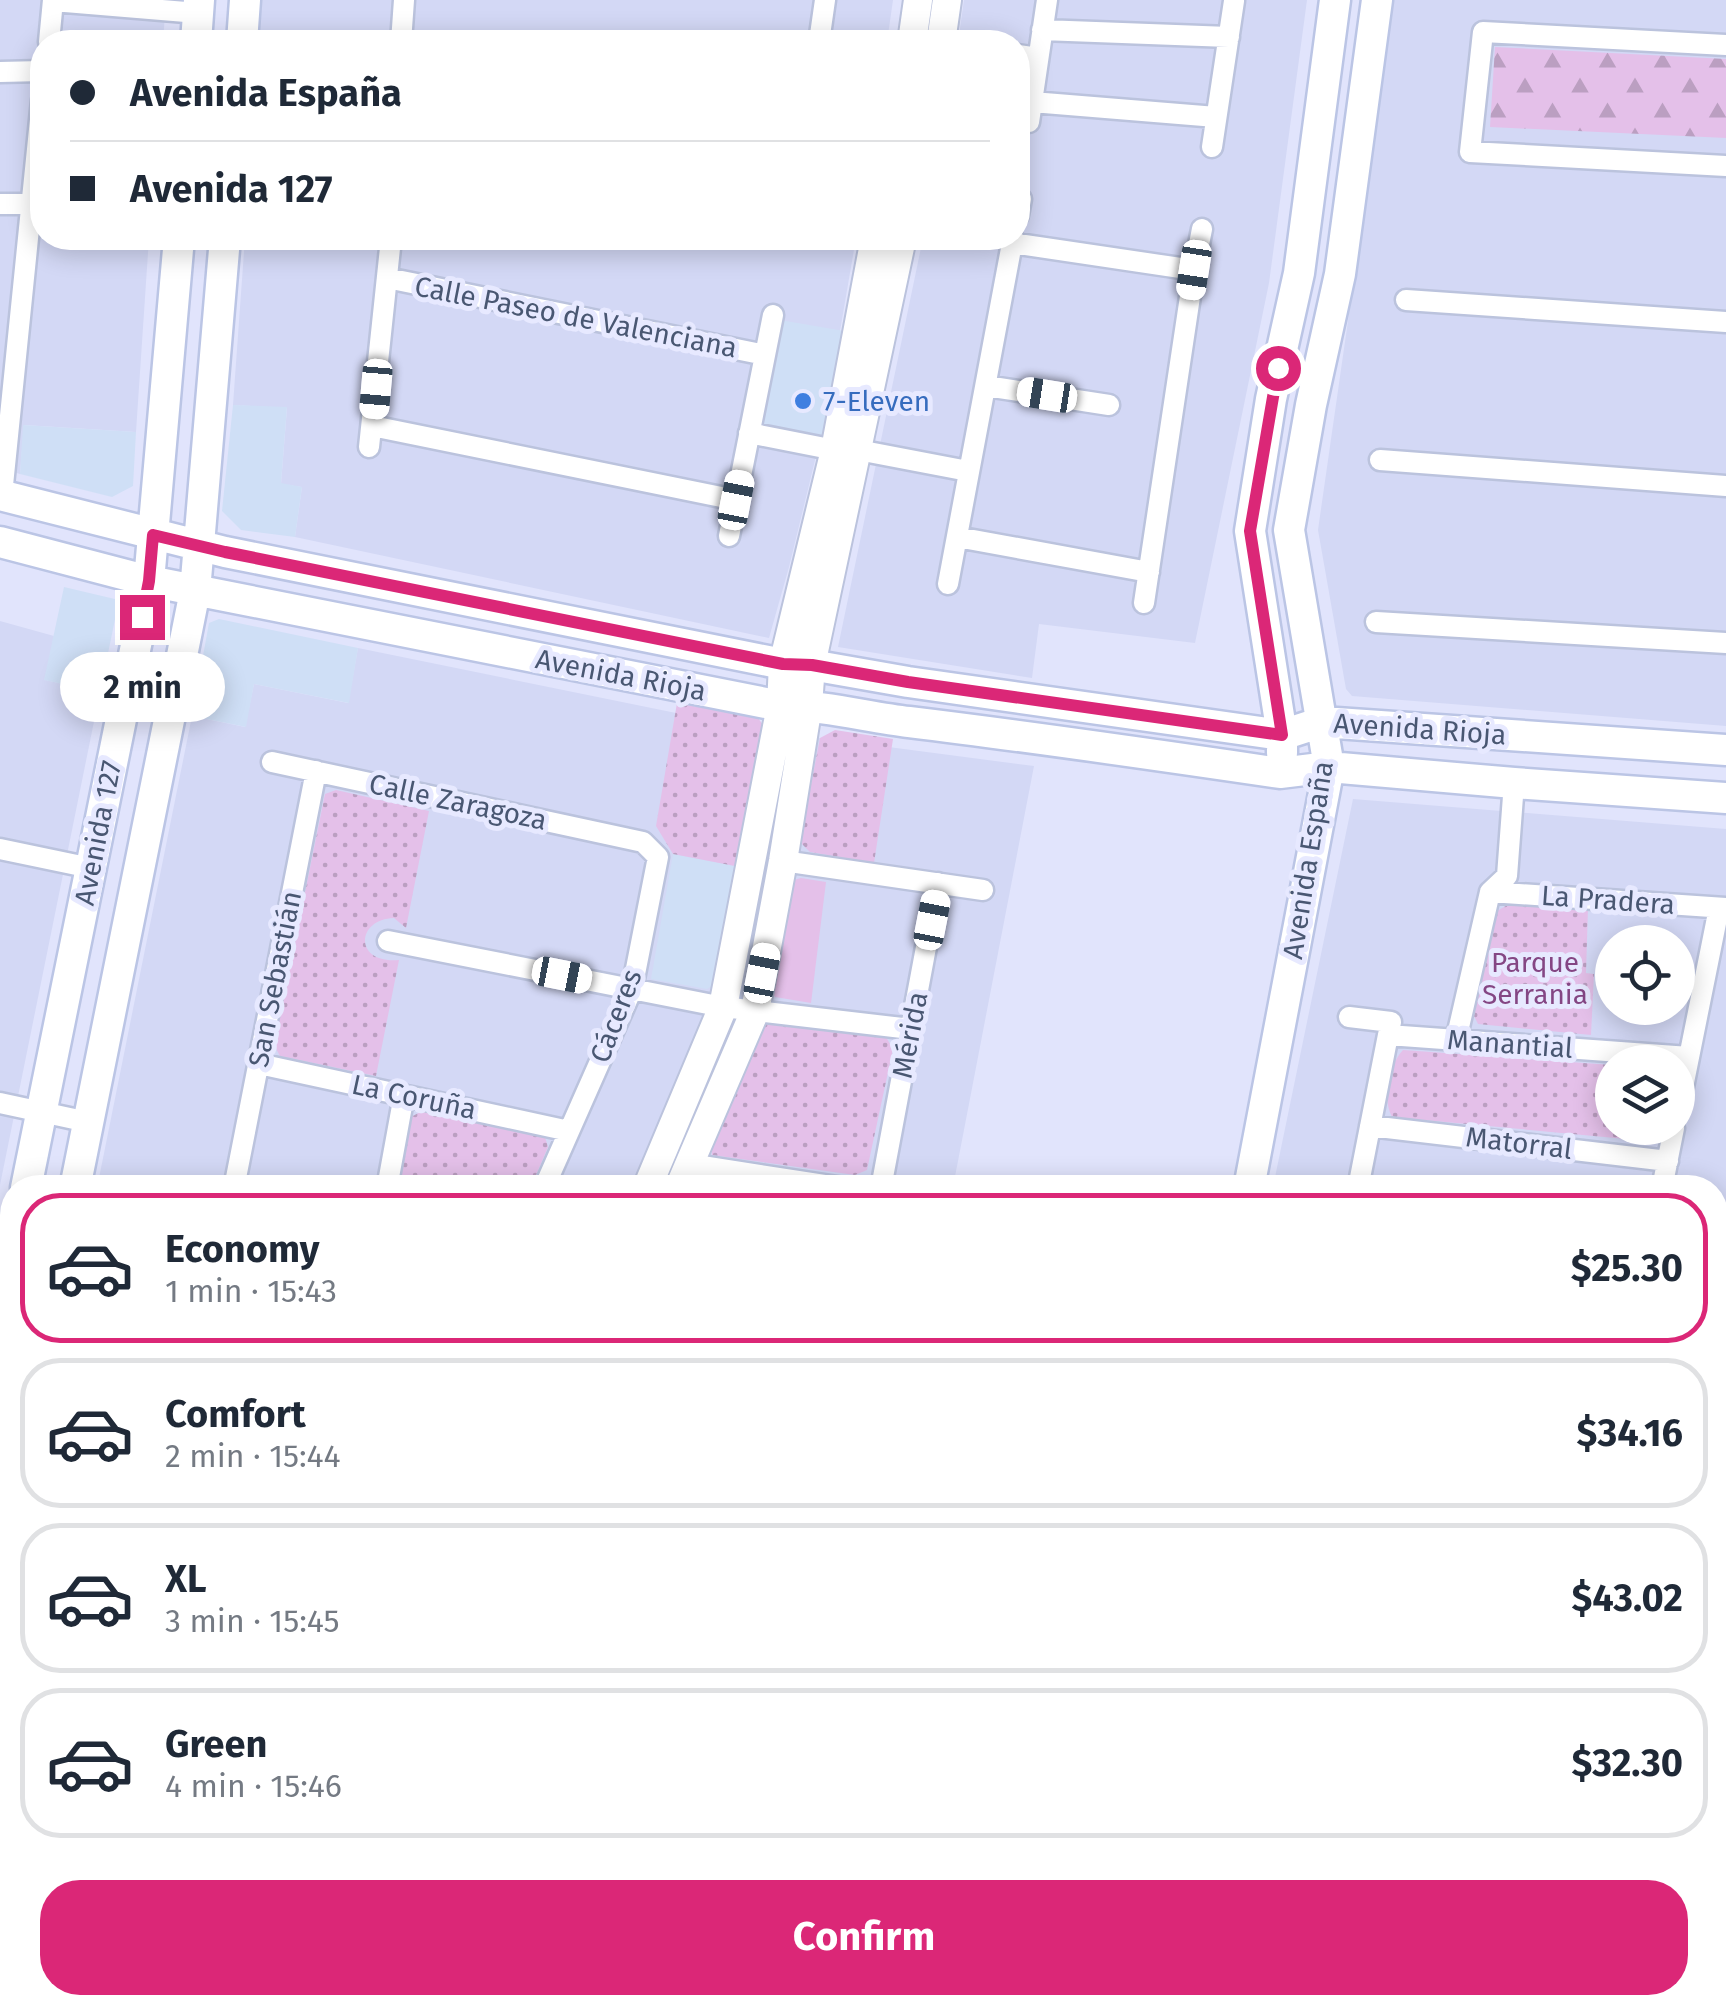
<!DOCTYPE html>
<html lang="en">
<head>
<meta charset="utf-8">
<style>
	:root { --surface:#fff; --page:#f6f6f7; --text:#1f2937; --muted:#747a83; --line:#e0e1e3; --accent:#db2777 }
	body { margin:0; font-family:"Fira Sans",sans-serif; background:var(--page); color:var(--text); height:100vh; display:flex; flex-direction:column; font-size:38px; white-space:nowrap }
	* { box-sizing:border-box; margin:0 }
	p { font-size:32px; color:var(--muted) }
	.icon { flex:none; width:55px; height:55px; fill:none; stroke:currentColor; stroke-width:2; stroke-linecap:round; stroke-linejoin:round }
	.map { position:relative; flex:1; overflow:hidden }
	.sheet { position:absolute; left:0px; top:1175px; width:1728px; height:840px; display:flex; flex-direction:column; background:var(--surface); border-radius:40px 40px 0 0; box-shadow:0 5px 25px #0003 }
	.sheet>* { flex:none }
	.guide { position:absolute; left:30px; top:30px; width:1000px; height:220px; border-radius:40px; box-shadow:0 5px 25px #0003; display:grid; align-content:center; height:220px; padding:0 40px; background:var(--surface) }
	.buttons { position:absolute; left:1595px; top:925px; display:grid; gap:20px }
	.buttons a { display:grid; place-items:center; width:100px; height:100px; border-radius:50%; background:var(--surface); box-shadow:0 5px 25px #0003; font-size:50px }
	.end { position:absolute; width:45px; height:45px; margin:-22px; border:12px solid #db2777; background:#fff; box-shadow:0 0 0 5px #fff }
	.from { border-radius:50% }
	.bubble { position:absolute; height:70px; border-radius:35px; background:var(--surface); box-shadow:0 5px 25px #0003; font-size:32px; font-weight:700; line-height:70px; text-align:center }
	.car { position:absolute; width:30px; height:60px; margin:-30px -15px; border-radius:12px; box-shadow:0 0 8px 2px #0007; background:linear-gradient(#fff 24%,#345 0 40%,#fff 0 76%,#345 0 86%,#fff 0) }
	.guide b { display:flex; align-items:center; gap:35px; height:95px; font-size:38px }
	.guide b+b { border-top:2px solid var(--line) }
	.guide i { width:25px; height:25px; background:var(--text) }
	ul { padding:18px 0 0; list-style:none }
	li { display:flex; align-items:center; gap:30px; height:150px; margin:0 20px 15px; padding:0 20px; border:5px solid var(--line); border-radius:40px }
	li div { flex:1 }
	li b { display:block; font-size:38px }
	li em { font-style:normal; font-weight:700 }
	li.on { border-color:var(--accent) }
	li>.icon { width:90px; height:90px; stroke-width:1.5 }
	.primary-button { display:flex; gap:20px; margin-top:auto; padding:20px 40px }
	.primary-button a { flex:1; height:115px; border-radius:40px; background:var(--accent); color:#fff; font-size:40px; font-weight:700; line-height:115px; text-align:center }
	.map>svg:first-child { display:block }
</style>
</head>
<body>
<div class="map">
<svg width="1726" height="2015" viewBox="0 0 1726 2015">
	<defs>
		<pattern id="forest-firs" width="22" height="20" patternUnits="userSpaceOnUse" patternTransform="scale(2.5)"><rect width="22" height="20" fill="#e4c0e9"/><path d="M5 1l3.5 6h-7zM16 11l3.5 6h-7z" fill="#bb9fc1"/></pattern>
		<pattern id="park-dots" width="8" height="8" patternUnits="userSpaceOnUse" patternTransform="scale(2.5)"><rect width="8" height="8" fill="#e4c0e9"/><path d="M2 2h.1M6 6h.1" fill="none" stroke="#bb9fc1" stroke-width="1.8" stroke-linecap="round"/></pattern>
	</defs>
	<rect width="100%" height="100%" fill="#e1e4fc"/>
	<path fill="#d3d8f5" fill-rule="evenodd" d="M 0,0 L 166,0 L 163,42 L 42,42 L 42,238 L 149,238 L 136,432 L 24,425 L 20,474 L 0,468 Z
		M 261,0 L 893,0 L 887,42 L 258,42 Z
		M 964,0 L 1307,0 L 1269,283 L 1195,643 L 1039,624 L 1032,678 L 838,647 L 923,238 L 1018,238 L 1018,42 L 958,42 Z
		M 1394,0 L 1726,0 L 1726,726 L 1352,696 L 1346,689 L 1318,530 Z
		M 245,238 L 856,238 L 840,331 L 781,321 L 820,440 L 789,567 L 769,638 L 295,537 L 302,487 L 281,484 L 287,408 L 233,405 Z
		M 0,621 L 54,636 L 45,680 L 100,692 L 0,1185 Z
		M 358,648 L 676,713 L 820,738 L 1034,766 L 953,1187 L 97,1188 L 192,716 L 245,727 L 254,684 L 348,703 Z
		M 1353,799 L 1726,829 L 1726,2015 L 1109,2015 L 1111,2002 L 1715,2002 L 1715,1188 L 1273,1187 ZM 1612,942 L 1678,942 L 1678,1008 L 1612,1008 ZM 1612,1062 L 1678,1062 L 1678,1128 L 1612,1128 Z
		M 12,1611 L 12,2002 L 796,2003 L 794,2015 L 0,2015 L 0,1674 Z"/>
	<path fill="#cfdff6" d="M 780,320 L 850,332 L 832,431 L 820,440 L 760,427 Z
		M 233,405 L 287,407 L 281,483 L 302,487 L 295,537 L 241,530 L 222,511 Z
		M 23,425 L 136,432 L 133,486 L 112,497 L 20,474 Z
		M 64,587 L 119,600 L 100,692 L 44,680 Z
		M 219,619 L 358,648 L 349,703 L 254,684 L 246,727 L 192,716 L 209,623 Z
		M 673,854 L 740,867 L 718,982 L 707,989 L 651,979 Z"/>
	<path fill="#e4c0e9" d="M 801,878 L 826,882 L 811,1003 L 775,997 L 771,989 L 790,881 Z"/>
	<path fill="url(#forest-firs)" d="M 1495,47 L 1726,59 L 1726,138 L 1490,127 Z"/>
	<path fill="url(#park-dots)" d="M 677,703 L 758,718 L 766,729 L 740,867 L 673,854 L 656,826 Z
		M 835,730 L 893,739 L 874,863 L 810,852 L 800,842 L 820,738 Z
		M 336,790 L 429,811 L 406,928 L 394,918 C 356,919 353,964 399,960 L 376,1076 L 280,1056 L 274,1045 L 325,794 Z
		M 1511,903 L 1588,908 L 1586,973 L 1594,974 L 1591,1035 L 1478,1024 L 1474,1016 L 1497,911 Z
		M 768,1019 L 886,1037 L 893,1049 L 867,1170 L 855,1175 L 712,1155 L 711,1145 L 755,1025 Z
		M 1403,1050 L 1612,1065 L 1612,1128 L 1658,1128 L 1657,1134 L 1647,1141 L 1392,1117 C 1382,1098 1388,1066 1403,1050 Z
		M 422,1111 L 545,1137 L 548,1147 L 531,1187 L 399,1187 L 411,1117 Z
		M 613,2003 L 613,2002 L 709,2003 L 707,2015 L 612,2015 Z
		M 1496,2003 L 1622,2003 L 1621,2015 L 1495,2015 Z"/>
	<g fill="none" stroke-linecap="round" stroke-linejoin="round">
		<g stroke="#bbc3dd" stroke-width="25">
			<path id="minor" d="M 53,1 L 198,13
				M 1042,30 L 1229,37
				M 49,42 L 53,0
				M 401,42 L 404,0
				M 819,42 L 825,0
				M 1726,45 L 1483,32 L 1470,152 L 1726,166
				M 1018,55 L 1038,58
				M 0,72 L 42,71
				M 1032,102 L 1216,117
				M 1029,122 L 1047,0
				M 1212,147 L 1234,1
				M 0,204 L 32,204
				M 1018,215 L 1021,199
				M 1012,243 L 1194,270
				M 387,278 L 765,355
				M 1406,300 L 1726,322
				M 986,386 L 1109,405
				M 372,426 L 736,500
				M 749,433 L 835,450 L 858,450 L 968,471
				M 369,447 L 390,248
				M 1380,460 L 1726,486
				M 2,495 L 42,100
				M 729,536 L 773,315
				M 957,537 L 1149,572
				M 948,584 L 1013,238
				M 1144,603 L 1194,270 L 1202,229
				M 1376,622 L 1726,643
				M 272,762 L 643,842 L 658,857 L 632,989 L 544,1188
				M 0,849 L 91,868
				M 783,861 L 983,890
				M 1490,892 L 1726,908
				M 388,941 L 723,1007 L 911,1029
				M 1349,1017 L 1391,1022 L 1388,1035 L 1689,1057
				M 1456,1040 L 1490,892 L 1507,876 L 1514,783
				M 259,1064 L 569,1131
				M 0,1103 L 88,1122
				M 1678,1112 L 1719,908
				M 1370,1126 L 1668,1161
				M 689,1164 L 844,1188
				M 234,1188 L 316,771
				M 387,1188 L 404,1095
				M 881,1188 L 938,883
				M 1358,1188 L 1388,1035
				M 1662,1188 L 1674,1128
				M 1715,1465 L 1726,1466
				M 1715,1539 L 1726,1501
				M 272,2002 L 341,2014 L 343,2002
				M 67,2012 L 69,2002
				M 720,2015 L 722,2002
				M 1191,2015 L 1194,2002
				M 1630,2015 L 1632,2002"/>
		</g>
		<g stroke="#bbc3dd" stroke-width="32">
			<path id="tertiary" d="M 912,42 L 918,0
				M 941,42 L 947,0
				M 647,1188 L 723,1007 L 781,706 L 783,664 L 835,450 L 875,238
				M 679,1188 L 755,1011 L 783,861 L 808,705 L 811,665 L 902,238
				M 438,2015 L 440,2002
				M 467,2015 L 469,2002"/>
		</g>
		<g stroke="#bbc5e5" stroke-width="35">
			<path id="secondary" d="M 196,42 L 199,0
				M 242,42 L 245,0
				M 0,495 L 225,552 L 783,664 L 811,665 L 908,682 L 1282,735 L 1322,722 L 1726,750
				M 0,542 L 149,581 L 781,706 C 824,705 866,717 909,722 C 1033,737 1157,755 1280,773 L 1329,767 L 1514,783 L 1726,798
				M 1282,753 L 1282,735 L 1250,531 L 1271,399 L 1299,273 L 1335,0
				M 26,1188 L 149,581 L 179,238
				M 75,1188 L 195,591 L 225,238
				M 1249,1188 L 1329,767 L 1289,530 L 1311,405 L 1340,274 L 1377,0
				M 0,1319 L 12,1257
				M 0,1556 L 12,1494
				M 1085,2015 L 1087,2002"/>
		</g>
		<use href="#minor" stroke="#fff" stroke-width="20"/>
		<use href="#tertiary" stroke="#fff" stroke-width="28"/>
		<use href="#secondary" stroke="#fff" stroke-width="30"/>
	</g>
	<g fill="none" stroke-linecap="round" stroke-linejoin="round">
		<path stroke="#db2777" stroke-width="12" d="M 142,617 L 149,581 L 153,535 L 225,552 L 783,664 L 812,665 L 908,682 L 1282,735 L 1250,531 L 1278,368"/>
	</g>
	<circle fill="#3f7fe0" stroke="#e7e9ff" stroke-width="4" cx="803" cy="401" r="10"/>
	<g text-anchor="middle" dominant-baseline="central" stroke-width="10" stroke-linejoin="round" paint-order="stroke">
		<g font-size="28" fill="#495772" stroke="#e7e9ff">
			<text transform="translate(576 317) rotate(11)">Calle Paseo de Valenciana</text>
			<text transform="translate(621 675) rotate(11)">Avenida Rioja</text>
			<text transform="translate(1420 729) rotate(4)">Avenida Rioja</text>
			<text transform="translate(458 802) rotate(12)">Calle Zaragoza</text>
			<text transform="translate(98 833) rotate(-79)">Avenida 127</text>
			<text transform="translate(1308 860) rotate(-81)">Avenida España</text>
			<text transform="translate(1608 900) rotate(4)">La Pradera</text>
			<text transform="translate(275 979) rotate(-79)">San Sebastián</text>
			<text transform="translate(616 1016) rotate(-69)">Cáceres</text>
			<text transform="translate(910 1035) rotate(-79)">Mérida</text>
			<text transform="translate(1510 1044) rotate(4)">Manantial</text>
			<text transform="translate(414 1097) rotate(12)">La Coruña</text>
			<text transform="translate(1519 1143) rotate(7)">Matorral</text>
		</g>
		<g font-size="28" fill="#366cbe" stroke="#e7e9ff" text-anchor="start">
			<text x="823" y="401">7-Eleven</text>
		</g>
		<g font-size="28" fill="#844684" stroke="#e7e9ff">
			<text x="1535" y="962">Parque<tspan x="1535" dy="32">Serrania</tspan></text>
		</g>
	</g>
</svg>
<div class="buttons">
<a><svg class="icon" aria-label="locate" viewBox="0 0 24 24"><circle cx="12" cy="12" r="6"/><path d="M12 2v4M12 18v4M2 12h4M18 12h4"/></svg></a>
<a><svg class="icon" aria-label="layers" viewBox="0 0 24 24"><path d="M12 4l9 5-9 5-9-5zM3 14l9 5 9-5"/></svg></a>
</div>
<i class="end from" style="left:1278px;top:368px"></i>
<i class="end" style="left:142px;top:617px"></i>
<div class="bubble" style="left:60px;top:652px;width:165px">2 min</div>
<i class="car" style="left:1194px;top:270px;rotate:189deg"></i>
<i class="car" style="left:376px;top:389px;rotate:185deg"></i>
<i class="car" style="left:1047px;top:395px;rotate:279deg"></i>
<i class="car" style="left:736px;top:500px;rotate:11deg"></i>
<i class="car" style="left:932px;top:920px;rotate:11deg"></i>
<i class="car" style="left:762px;top:973px;rotate:11deg"></i>
<i class="car" style="left:562px;top:975px;rotate:101deg"></i>
<div class="guide">
<b><i class="from"></i>Avenida España</b>
<b><i></i>Avenida 127</b>
</div>
<section class="sheet">
<ul>
<li class="on"><svg class="icon" aria-label="car" viewBox="0 0 24 24"><path d="M5 17H2v-5l4-1 3-4h7l3 4 3 1v5h-3M9 17h6M6 11h13"/><circle cx="7" cy="17" r="2"/><circle cx="17" cy="17" r="2"/></svg><div><b>Economy</b><p>1 min · 15:43</p></div><em>$25.30</em></li>
<li><svg class="icon" aria-label="car" viewBox="0 0 24 24"><path d="M5 17H2v-5l4-1 3-4h7l3 4 3 1v5h-3M9 17h6M6 11h13"/><circle cx="7" cy="17" r="2"/><circle cx="17" cy="17" r="2"/></svg><div><b>Comfort</b><p>2 min · 15:44</p></div><em>$34.16</em></li>
<li><svg class="icon" aria-label="car" viewBox="0 0 24 24"><path d="M5 17H2v-5l4-1 3-4h7l3 4 3 1v5h-3M9 17h6M6 11h13"/><circle cx="7" cy="17" r="2"/><circle cx="17" cy="17" r="2"/></svg><div><b>XL</b><p>3 min · 15:45</p></div><em>$43.02</em></li>
<li><svg class="icon" aria-label="car" viewBox="0 0 24 24"><path d="M5 17H2v-5l4-1 3-4h7l3 4 3 1v5h-3M9 17h6M6 11h13"/><circle cx="7" cy="17" r="2"/><circle cx="17" cy="17" r="2"/></svg><div><b>Green</b><p>4 min · 15:46</p></div><em>$32.30</em></li>
</ul>
<div class="primary-button"><a>Confirm</a></div>
</section>
</div>
</body>
</html>
